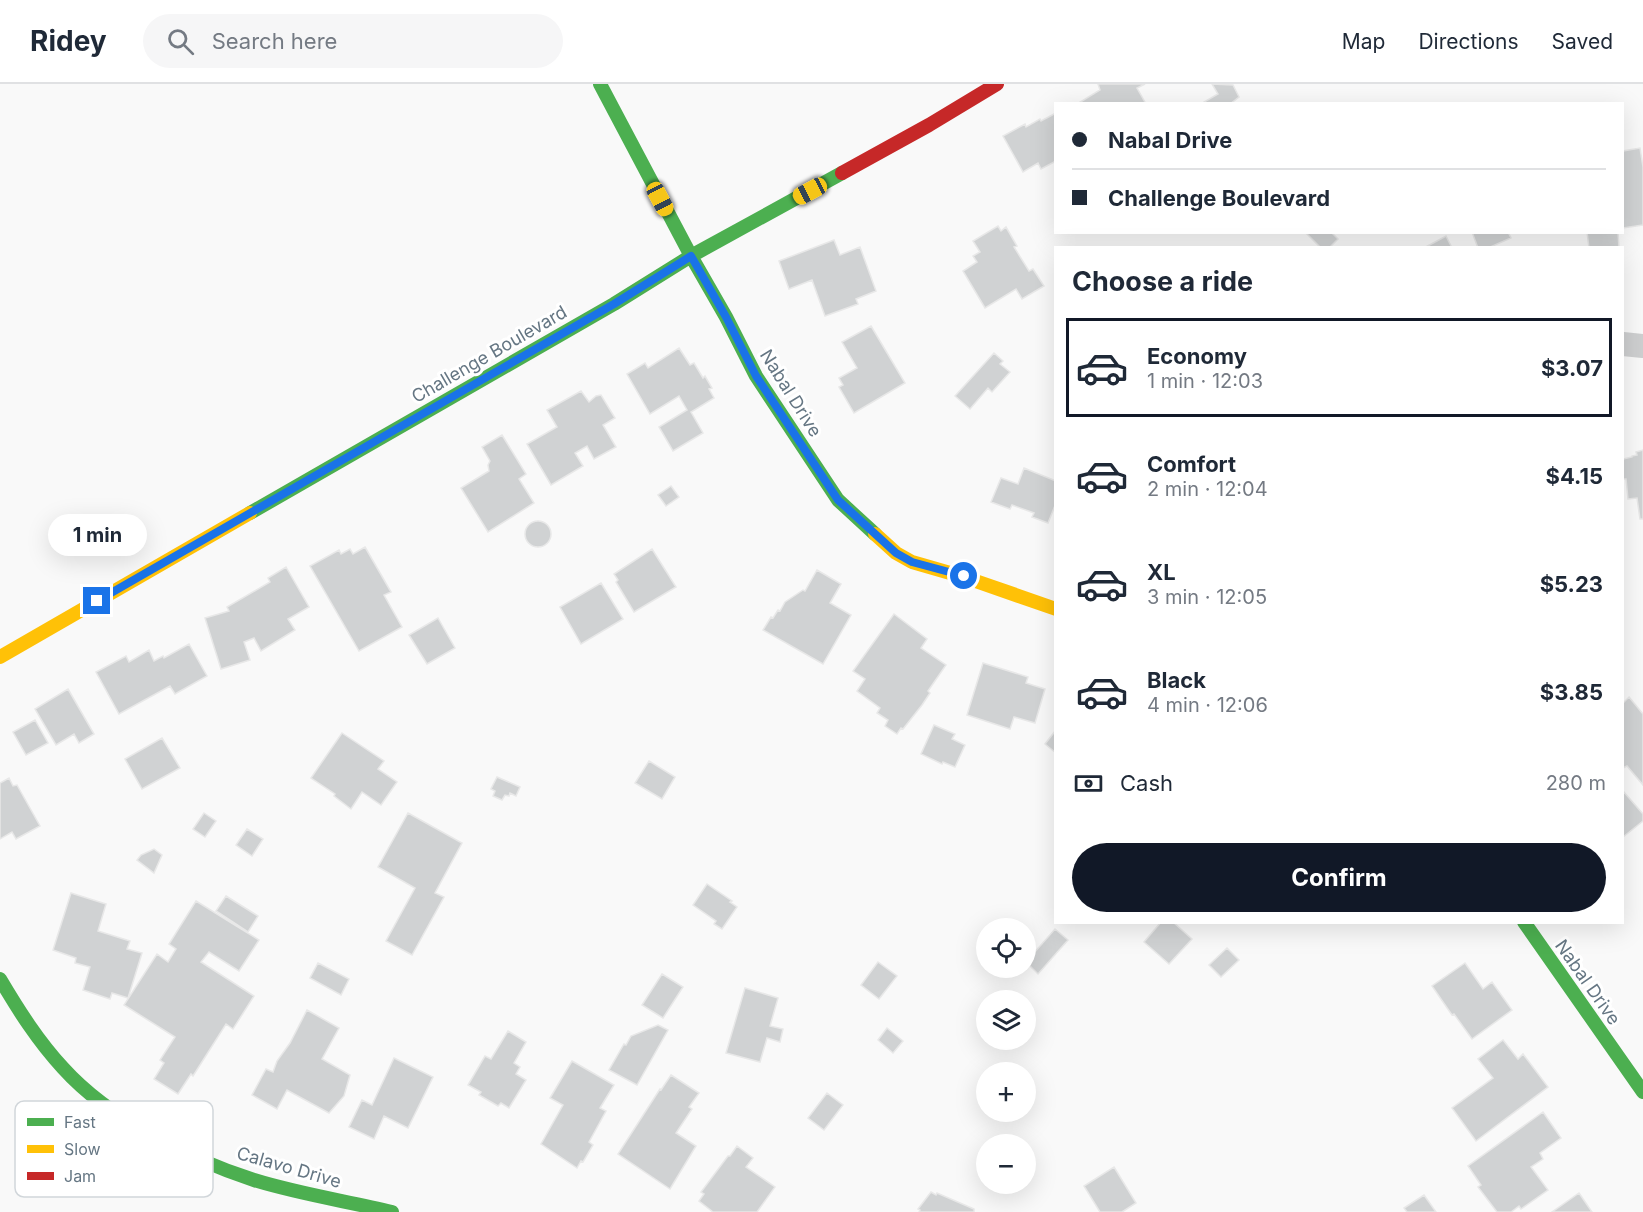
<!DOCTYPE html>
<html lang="en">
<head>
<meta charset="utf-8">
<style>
	:root { --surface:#fff; --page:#f6f6f7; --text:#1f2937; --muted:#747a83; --line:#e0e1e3; --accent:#111827 }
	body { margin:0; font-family:Inter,sans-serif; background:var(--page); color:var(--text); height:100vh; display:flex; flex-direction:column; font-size:22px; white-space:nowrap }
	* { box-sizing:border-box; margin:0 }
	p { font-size:20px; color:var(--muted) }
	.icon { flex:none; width:33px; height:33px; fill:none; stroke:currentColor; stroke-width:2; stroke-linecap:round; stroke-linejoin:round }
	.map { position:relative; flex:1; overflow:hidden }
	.drawer { position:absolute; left:1054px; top:162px; width:570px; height:678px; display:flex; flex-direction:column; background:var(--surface); border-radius:0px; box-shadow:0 6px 24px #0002 }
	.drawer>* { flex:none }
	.banner { position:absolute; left:1054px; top:18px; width:570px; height:132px; border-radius:0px; box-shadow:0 6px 24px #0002; display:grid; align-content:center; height:132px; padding:0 18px; background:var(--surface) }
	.fabs { position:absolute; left:976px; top:834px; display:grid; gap:12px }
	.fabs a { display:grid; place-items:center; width:60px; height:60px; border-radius:50%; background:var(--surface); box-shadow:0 6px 24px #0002; font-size:30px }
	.end { position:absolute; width:27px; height:27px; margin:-14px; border:8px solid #1a73e8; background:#fff; box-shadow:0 0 0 3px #fff }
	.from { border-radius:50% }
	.bubble { position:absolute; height:42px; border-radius:21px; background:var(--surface); box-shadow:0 6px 24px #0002; font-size:20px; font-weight:700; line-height:42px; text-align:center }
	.car { position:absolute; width:18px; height:36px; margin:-18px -9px; border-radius:8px; box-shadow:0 0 4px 2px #0007; background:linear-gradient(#f5c518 24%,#345 0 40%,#f5c518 0 76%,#345 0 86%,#f5c518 0) }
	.banner b { display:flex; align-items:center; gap:21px; height:57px; font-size:22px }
	.banner b+b { border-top:2px solid var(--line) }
	.banner i { width:15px; height:15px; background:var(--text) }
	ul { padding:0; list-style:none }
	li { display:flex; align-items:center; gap:18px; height:99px; margin:0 12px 9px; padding:0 6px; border:3px solid transparent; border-radius:0px }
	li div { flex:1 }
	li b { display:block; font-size:22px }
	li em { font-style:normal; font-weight:700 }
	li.selected { border-color:var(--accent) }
	li>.icon { width:54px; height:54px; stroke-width:1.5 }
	h2 { padding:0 18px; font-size:27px; line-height:72px }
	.pay { display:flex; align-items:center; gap:15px; height:66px; padding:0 18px; font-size:22px }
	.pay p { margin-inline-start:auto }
	.action { display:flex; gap:12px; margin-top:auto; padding:12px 18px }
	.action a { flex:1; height:69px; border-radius:36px; background:var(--accent); color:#fff; font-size:24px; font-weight:700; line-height:69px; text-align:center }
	header { display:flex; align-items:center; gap:36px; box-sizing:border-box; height:84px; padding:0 30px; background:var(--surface); border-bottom:2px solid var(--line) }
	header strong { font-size:28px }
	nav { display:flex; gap:33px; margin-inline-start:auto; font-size:21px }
	.search { width:420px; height:54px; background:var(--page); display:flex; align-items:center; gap:15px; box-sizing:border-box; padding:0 21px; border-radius:33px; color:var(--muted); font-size:22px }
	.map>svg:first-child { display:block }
</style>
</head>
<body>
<header>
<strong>Ridey</strong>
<div class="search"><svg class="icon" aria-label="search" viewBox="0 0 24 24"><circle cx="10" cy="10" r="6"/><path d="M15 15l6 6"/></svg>Search here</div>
<nav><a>Map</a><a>Directions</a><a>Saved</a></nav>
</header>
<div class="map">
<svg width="1643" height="1128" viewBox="0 0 1643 1128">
	<rect width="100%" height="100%" fill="#f9f9f9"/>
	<path fill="#d0d2d3" stroke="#e8e8e8" stroke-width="1.5" d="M 1098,0 L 1145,0 L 1137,4 L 1146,20 L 1077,20 L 1100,6 Z
		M 1212,0 L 1233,1 L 1239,13 L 1230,20 L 1205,20 L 1204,18 L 1218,10 Z
		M 1056,29 L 1056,77 L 1041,85 L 1038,79 L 1023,88 L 1003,52 L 1025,40 L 1026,43 L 1040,35 L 1041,37 Z
		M 1640,64 L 1643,83 L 1643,141 L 1623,144 L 1623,67 Z
		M 998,142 L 1001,147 L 1006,143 L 1017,162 L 1014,163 L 1029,187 L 1033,185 L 1044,202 L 1022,215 L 1016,205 L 985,224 L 963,187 L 977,178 L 973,172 L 980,168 L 973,157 Z
		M 1305,148 L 1331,148 L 1338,155 L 1329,164 L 1321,164 Z
		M 1472,148 L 1508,148 L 1511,154 L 1488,164 L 1478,164 Z
		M 1587,148 L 1618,148 L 1619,164 L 1589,164 Z
		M 1446,152 L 1452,164 L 1424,164 Z
		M 834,156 L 840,171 L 860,163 L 876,207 L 856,215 L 858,220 L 825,232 L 812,196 L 789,205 L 779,177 Z
		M 871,242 L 905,299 L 854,329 L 839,303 L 843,301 L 839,294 L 857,284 L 842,258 Z
		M 679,264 L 690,281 L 694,279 L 703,294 L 705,292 L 712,304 L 709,305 L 714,314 L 691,328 L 703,349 L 673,367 L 659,343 L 687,326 L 679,312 L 650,330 L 627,290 L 645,279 L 648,284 Z
		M 994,269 L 1003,277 L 1000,280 L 1010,288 L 992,308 L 988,304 L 970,325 L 955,312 Z
		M 581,307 L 589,318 L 596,312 L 601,311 L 615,334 L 603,341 L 616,363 L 594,375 L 587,362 L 575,369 L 583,382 L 551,401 L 527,360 L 557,343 L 547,326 Z
		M 502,351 L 526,390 L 519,395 L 534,419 L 488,448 L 461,404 L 489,387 L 488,381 L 490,377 L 482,363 Z
		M 1643,366 L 1643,435 L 1640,435 L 1637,414 L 1628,415 L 1626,395 L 1623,395 L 1623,375 L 1632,373 L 1632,372 L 1637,371 L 1636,368 Z
		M 1024,384 L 1056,397 L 1056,419 L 1048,439 L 1032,433 L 1034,429 L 1012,421 L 1010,425 L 991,418 L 1001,394 L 1018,400 Z
		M 671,402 L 679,413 L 666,422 L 658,411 Z
		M525 450a13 13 0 1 1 26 0a13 13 0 1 1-26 0Z
		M 365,463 L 391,508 L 384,511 L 402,543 L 359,567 L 310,482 L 339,466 L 341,470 L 350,465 L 353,470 Z
		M 652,465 L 676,503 L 634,528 L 616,498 L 618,496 L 614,490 Z
		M 286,483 L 309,523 L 288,535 L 295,546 L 261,567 L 254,554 L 244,558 L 250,576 L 221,585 L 205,534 L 229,527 L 227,523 L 270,498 L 268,494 Z
		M 817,486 L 841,500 L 830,519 L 851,531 L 823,580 L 763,546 L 771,533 L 773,534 L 778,526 L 780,527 L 785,518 L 803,506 L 805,507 Z
		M 601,499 L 623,535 L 581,560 L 560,523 Z
		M 894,530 L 927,555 L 921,564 L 946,581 L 928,607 L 930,609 L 922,621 L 903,645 L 901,644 L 897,650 L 885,642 L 888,636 L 877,629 L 880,624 L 857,607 L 865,595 L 853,587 Z
		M 438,534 L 455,564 L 427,580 L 409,551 Z
		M 189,560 L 207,592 L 175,610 L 170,602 L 119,630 L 96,588 L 126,572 L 129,578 L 149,566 L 154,577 L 163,572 L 164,574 Z
		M 983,579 L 1028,593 L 1026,599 L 1045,605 L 1035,639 L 1014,633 L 1010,645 L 967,631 Z
		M 68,605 L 94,650 L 79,659 L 74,650 L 56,661 L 35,625 Z
		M 1629,613 L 1643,630 L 1643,701 L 1627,682 L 1623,684 L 1623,619 Z
		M 35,636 L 48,659 L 26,671 L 13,648 Z
		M 934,641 L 955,650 L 952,655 L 965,661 L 955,683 L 943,678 L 942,680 L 921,670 Z
		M 1056,646 L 1056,669 L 1045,660 Z
		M 342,649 L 384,677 L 378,685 L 397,698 L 381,721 L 362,708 L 351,725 L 334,712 L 335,710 L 311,694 Z
		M 162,654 L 180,684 L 142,705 L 125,675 Z
		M 649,677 L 675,693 L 662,715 L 635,699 Z
		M 497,693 L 520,703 L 516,712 L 510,709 L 509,712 L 505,711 L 502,716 L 493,712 L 495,707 L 491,705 Z
		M 9,694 L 13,702 L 17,701 L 40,742 L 16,755 L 12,748 L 0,755 L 0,699 Z
		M 1623,707 L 1643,730 L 1643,737 L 1623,753 Z
		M 204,729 L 216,737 L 205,753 L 193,745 Z
		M 408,729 L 462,759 L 435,809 L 444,813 L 412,871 L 386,857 L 415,804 L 378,783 Z
		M 247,745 L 263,755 L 252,772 L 236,761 Z
		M 154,765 L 162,771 L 154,789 L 137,776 L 141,771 Z
		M 707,800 L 732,817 L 730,818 L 737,823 L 722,845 L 714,840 L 716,837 L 693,821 Z
		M 71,809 L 106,820 L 98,847 L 130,857 L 127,865 L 142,869 L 128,914 L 112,909 L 110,915 L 83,906 L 90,883 L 75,879 L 76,874 L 53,866 Z
		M 226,812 L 258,832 L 248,848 L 216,827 Z
		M 196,817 L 259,856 L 239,887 L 209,868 L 201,878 L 254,912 L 233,945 L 226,940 L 193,992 L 191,990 L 178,1010 L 154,995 L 164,979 L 160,976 L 175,953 L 124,921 L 157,870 L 168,878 L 176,865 L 169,860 Z
		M 1161,838 L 1173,838 L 1192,855 L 1169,880 L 1144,858 Z
		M 1055,845 L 1068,856 L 1038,890 L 1026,878 Z
		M 1227,864 L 1239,876 L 1221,893 L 1209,881 Z
		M 878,878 L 897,892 L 879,915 L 861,901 Z
		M 318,879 L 349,895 L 341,911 L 310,894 Z
		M 1465,879 L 1483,905 L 1492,898 L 1512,926 L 1472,955 L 1454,930 L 1452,931 L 1432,902 Z
		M 662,890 L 683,903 L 663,934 L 642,921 Z
		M 745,904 L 778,914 L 770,942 L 783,945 L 780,958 L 767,954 L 760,978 L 726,969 Z
		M 307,926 L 339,944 L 322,975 L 350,991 L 344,1012 L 329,1029 L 287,1006 L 277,1025 L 252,1011 L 266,985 L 273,988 L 277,977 L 290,959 Z
		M 658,941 L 668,946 L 637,1001 L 609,986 L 624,960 L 626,961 L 631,952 Z
		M 887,944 L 903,957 L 893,969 L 878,956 Z
		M 508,947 L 526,958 L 514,979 L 520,983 L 516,990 L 526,996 L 509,1024 L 501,1019 L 498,1022 L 479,1011 L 481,1008 L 468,1001 L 485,972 L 491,975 Z
		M 1503,956 L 1518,975 L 1523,970 L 1548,1003 L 1476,1057 L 1452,1024 L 1493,994 L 1478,975 Z
		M 394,974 L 433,993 L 408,1044 L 384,1032 L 374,1055 L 349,1043 L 362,1016 L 372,1021 Z
		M 572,977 L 614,1001 L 600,1024 L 606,1027 L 589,1058 L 593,1061 L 583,1078 L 581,1077 L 577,1084 L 541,1060 L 563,1021 L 550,1014 Z
		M 671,991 L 699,1009 L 689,1023 L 692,1025 L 676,1049 L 696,1062 L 670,1105 L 618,1070 L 660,1005 L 661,1006 Z
		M 827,1009 L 843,1021 L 824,1046 L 808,1034 Z
		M 1543,1028 L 1561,1054 L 1540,1069 L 1543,1075 L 1531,1083 L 1548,1106 L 1521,1125 L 1519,1122 L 1511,1128 L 1497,1128 L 1478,1103 L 1481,1101 L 1468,1082 Z
		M 737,1062 L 753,1074 L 746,1083 L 775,1103 L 757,1128 L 713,1128 L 699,1117 L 704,1110 L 701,1108 L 728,1072 L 730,1072 Z
		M 1114,1083 L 1136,1119 L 1122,1128 L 1100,1128 L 1084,1102 Z
		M 931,1108 L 936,1111 L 937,1109 L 974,1125 L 974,1128 L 919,1128 L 920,1126 L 918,1125 Z
		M 1579,1109 L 1592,1128 L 1552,1128 Z
		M 1424,1111 L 1436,1128 L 1407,1128 L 1404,1124 Z"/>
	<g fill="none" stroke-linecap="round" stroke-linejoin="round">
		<path stroke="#cecfd0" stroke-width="24" d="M 1623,260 L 1643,262"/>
		<path stroke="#4caf50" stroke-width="14" d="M 600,0 L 691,172 L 726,233 L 756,292 L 838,416 L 875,450
			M 250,429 L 614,220 L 691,172 L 842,89
			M 1524,838 L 1643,1008
			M 0,895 C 19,927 38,957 63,984 C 109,1035 189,1075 254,1096 C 299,1110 346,1117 392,1128"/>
		<path stroke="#ffc107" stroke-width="14" d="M 875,450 L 896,469 L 912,478 L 964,493 L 1056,525
			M 0,573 L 250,429"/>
		<path stroke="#c62828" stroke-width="14" d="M 842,89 L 929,41 L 997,0"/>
	</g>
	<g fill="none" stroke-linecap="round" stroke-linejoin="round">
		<path stroke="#1a73e8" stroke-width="8" d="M 97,517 L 614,220 L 691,172 L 726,233 L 756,292 L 838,416 L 896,469 L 912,478 L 964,492"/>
	</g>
	<g text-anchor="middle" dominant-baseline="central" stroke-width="6" stroke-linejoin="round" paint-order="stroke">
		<g font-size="18" fill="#657683" stroke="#fff">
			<text transform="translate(489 270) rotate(-30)">Challenge Boulevard</text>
			<text transform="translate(791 309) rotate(58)">Nabal Drive</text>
			<text transform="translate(1588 898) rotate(55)">Nabal Drive</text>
			<text transform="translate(289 1083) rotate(16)">Calavo Drive</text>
		</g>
	</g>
	<rect x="15" y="1017" width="198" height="96" rx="9" fill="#fff" stroke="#d1d6da" stroke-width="1.5"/>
	<rect x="27" y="1034" width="27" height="8" fill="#4caf50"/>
	<rect x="27" y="1061" width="27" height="8" fill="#ffc107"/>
	<rect x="27" y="1088" width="27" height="8" fill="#c62828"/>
	<g font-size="16" fill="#657683">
		<text x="64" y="1044">Fast</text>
		<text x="64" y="1071">Slow</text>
		<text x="64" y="1098">Jam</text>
	</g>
</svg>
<div class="fabs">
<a><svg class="icon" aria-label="locate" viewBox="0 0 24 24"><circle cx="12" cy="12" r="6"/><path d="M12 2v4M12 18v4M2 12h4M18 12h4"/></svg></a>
<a><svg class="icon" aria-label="layers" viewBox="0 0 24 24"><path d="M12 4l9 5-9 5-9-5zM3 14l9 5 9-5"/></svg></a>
<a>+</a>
<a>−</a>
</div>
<i class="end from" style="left:964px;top:492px"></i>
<i class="end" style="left:97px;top:517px"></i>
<div class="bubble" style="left:48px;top:430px;width:99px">1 min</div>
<i class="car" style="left:810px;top:107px;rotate:242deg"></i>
<i class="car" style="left:660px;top:115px;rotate:152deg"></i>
<div class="banner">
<b><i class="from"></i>Nabal Drive</b>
<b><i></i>Challenge Boulevard</b>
</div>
<section class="drawer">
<h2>Choose a ride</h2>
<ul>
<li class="selected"><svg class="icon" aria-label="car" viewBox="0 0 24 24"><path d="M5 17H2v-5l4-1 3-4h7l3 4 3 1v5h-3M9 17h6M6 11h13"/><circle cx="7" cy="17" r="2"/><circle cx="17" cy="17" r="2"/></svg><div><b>Economy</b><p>1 min · 12:03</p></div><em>$3.07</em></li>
<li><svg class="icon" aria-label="car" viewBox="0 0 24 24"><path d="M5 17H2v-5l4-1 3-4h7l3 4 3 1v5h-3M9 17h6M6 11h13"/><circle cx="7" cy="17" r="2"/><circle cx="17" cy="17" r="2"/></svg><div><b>Comfort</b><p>2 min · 12:04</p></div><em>$4.15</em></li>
<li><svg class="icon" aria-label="car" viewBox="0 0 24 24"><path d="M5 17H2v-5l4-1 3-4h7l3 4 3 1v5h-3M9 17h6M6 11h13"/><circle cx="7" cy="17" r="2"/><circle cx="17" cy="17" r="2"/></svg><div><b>XL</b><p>3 min · 12:05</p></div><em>$5.23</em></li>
<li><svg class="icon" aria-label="car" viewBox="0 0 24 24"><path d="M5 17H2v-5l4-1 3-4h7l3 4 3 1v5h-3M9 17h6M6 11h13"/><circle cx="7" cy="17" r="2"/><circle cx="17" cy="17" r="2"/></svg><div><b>Black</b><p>4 min · 12:06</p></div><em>$3.85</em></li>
</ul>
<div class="pay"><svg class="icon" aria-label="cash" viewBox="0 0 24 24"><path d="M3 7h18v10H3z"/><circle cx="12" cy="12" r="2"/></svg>Cash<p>280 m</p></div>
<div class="action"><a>Confirm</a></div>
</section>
</div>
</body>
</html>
